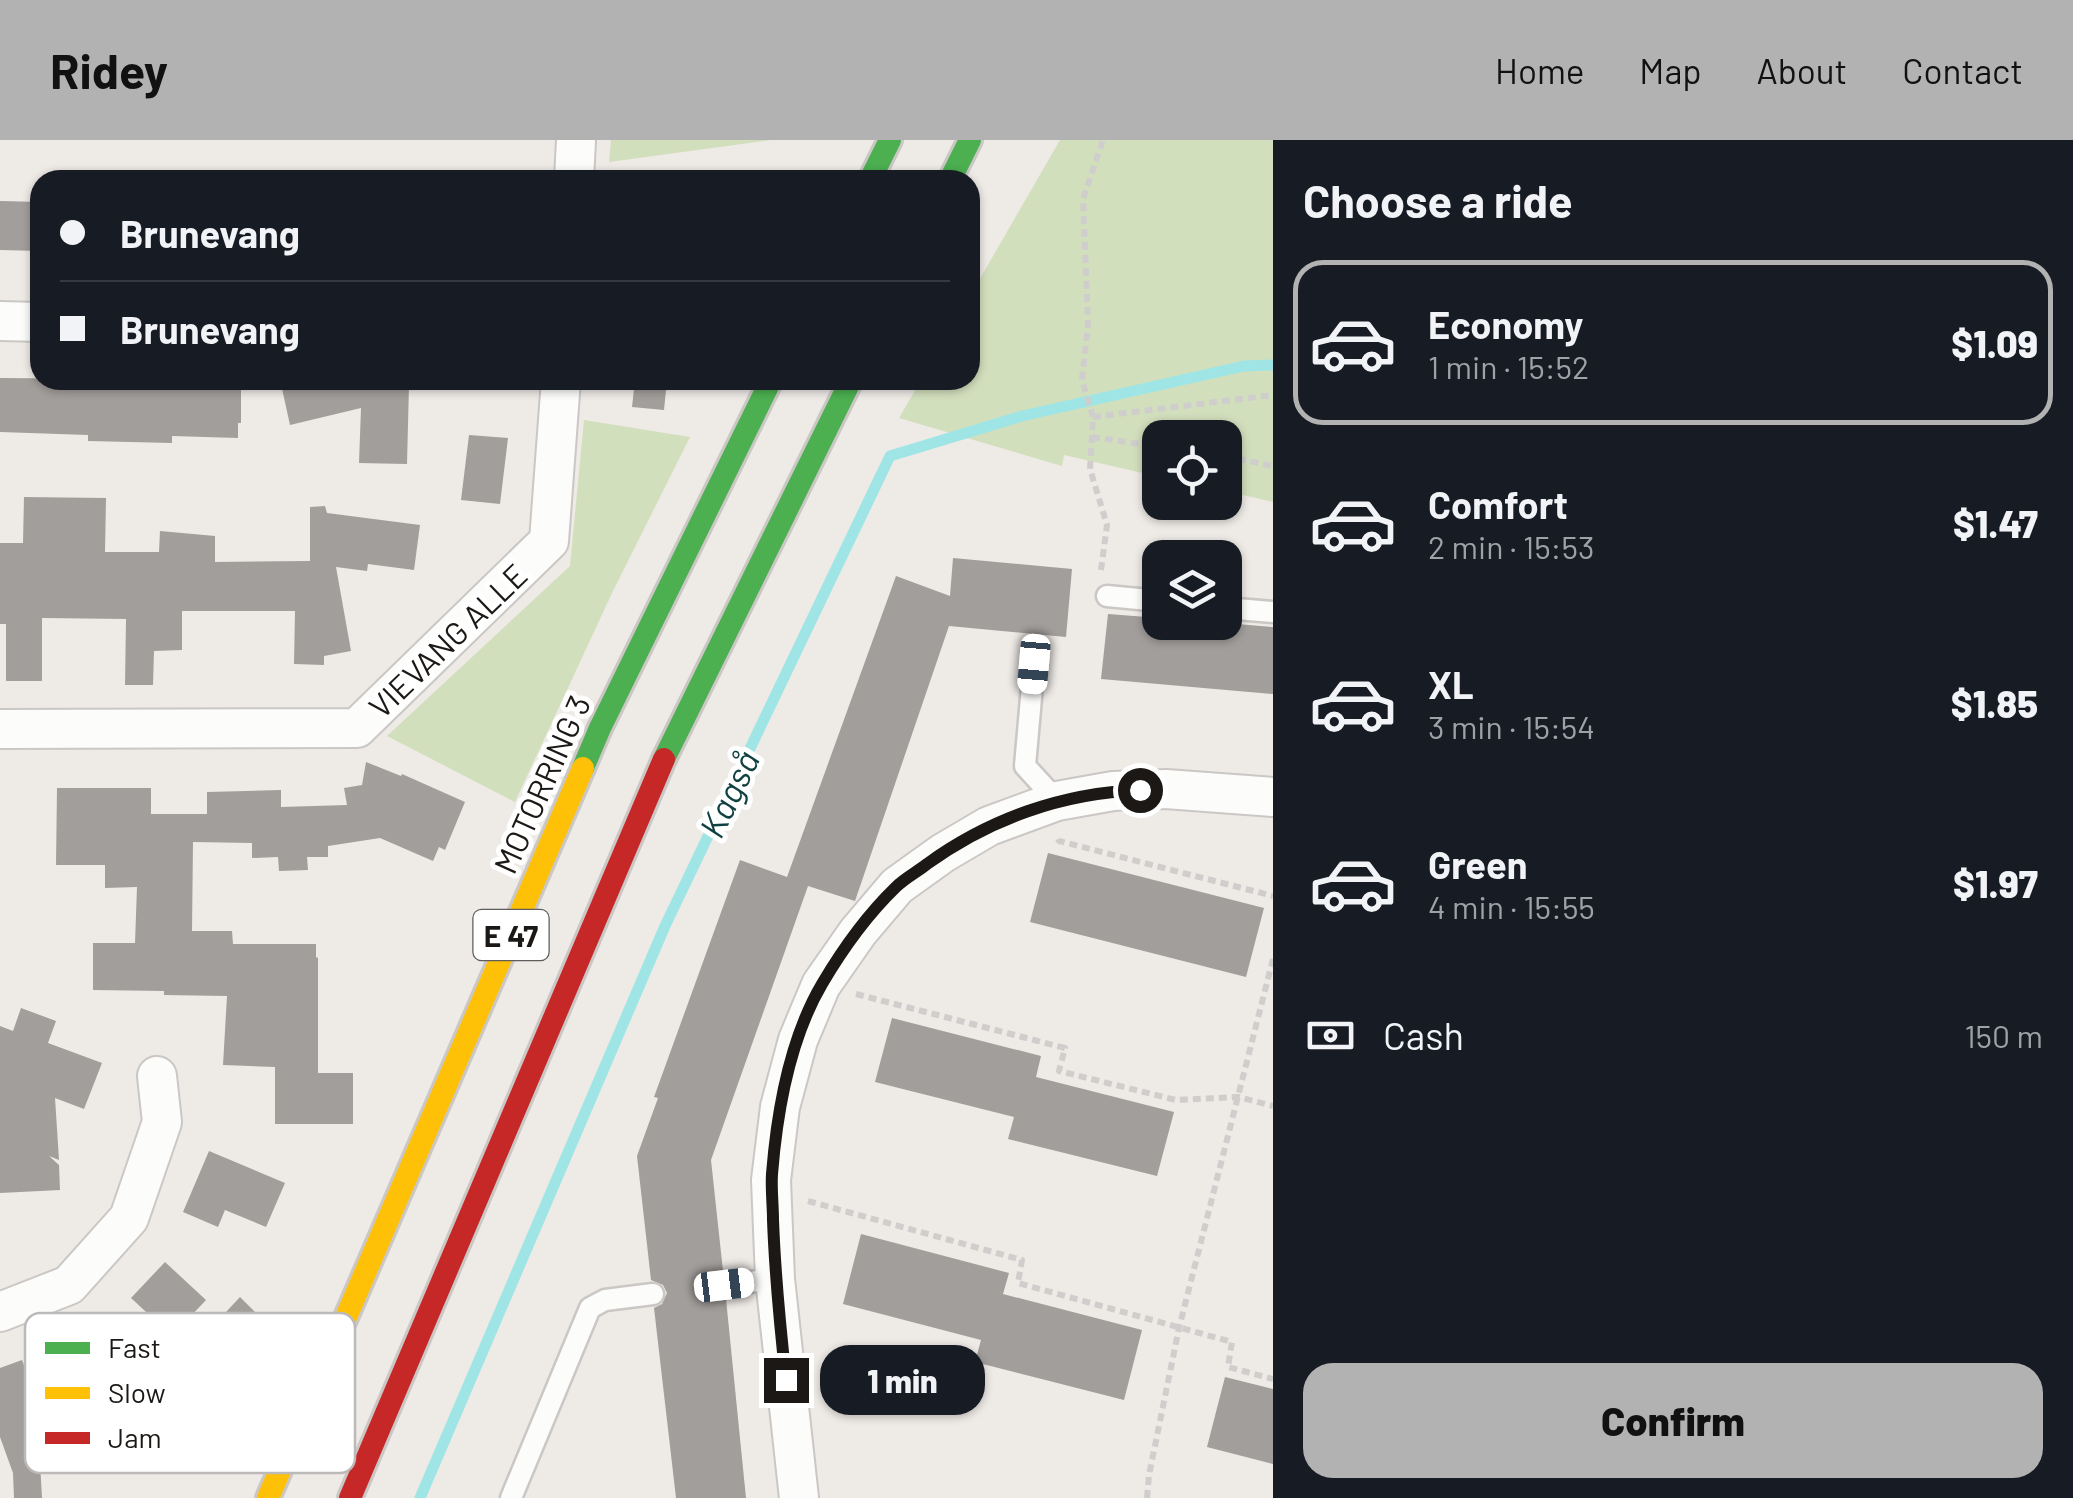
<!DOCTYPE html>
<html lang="en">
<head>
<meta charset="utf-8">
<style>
	:root { --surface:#171b24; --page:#20242c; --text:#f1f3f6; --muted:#9ea1a6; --line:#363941; --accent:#b2b2b2 }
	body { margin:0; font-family:Barlow,sans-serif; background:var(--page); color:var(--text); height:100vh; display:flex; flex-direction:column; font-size:38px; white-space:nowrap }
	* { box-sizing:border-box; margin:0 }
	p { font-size:32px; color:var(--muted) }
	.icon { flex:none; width:55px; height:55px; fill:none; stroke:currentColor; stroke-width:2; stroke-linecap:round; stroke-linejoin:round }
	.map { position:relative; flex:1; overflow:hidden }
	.details { display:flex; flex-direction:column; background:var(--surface); width:800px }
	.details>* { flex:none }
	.banner { position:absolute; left:30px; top:30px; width:950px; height:220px; border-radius:30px; box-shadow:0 2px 8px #0004; display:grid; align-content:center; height:220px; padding:0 30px; background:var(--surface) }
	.buttons { position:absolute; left:1142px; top:280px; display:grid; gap:20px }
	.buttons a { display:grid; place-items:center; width:100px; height:100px; border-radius:20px; background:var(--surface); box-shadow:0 2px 8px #0004; font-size:50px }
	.end { position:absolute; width:45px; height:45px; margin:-22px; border:12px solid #1b1816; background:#fff; box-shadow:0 0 0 5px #fff }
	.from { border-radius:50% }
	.bubble { position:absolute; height:70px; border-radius:30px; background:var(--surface); box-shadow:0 2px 8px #0004; font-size:32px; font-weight:800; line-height:70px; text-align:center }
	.car { position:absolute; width:30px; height:60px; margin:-30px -15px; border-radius:12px; box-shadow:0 0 8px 2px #0007; background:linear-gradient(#fff 24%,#345 0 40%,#fff 0 76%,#345 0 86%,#fff 0) }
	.banner b { display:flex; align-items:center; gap:35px; height:95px; font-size:38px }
	.banner b+b { border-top:2px solid var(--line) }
	.banner i { width:25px; height:25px; background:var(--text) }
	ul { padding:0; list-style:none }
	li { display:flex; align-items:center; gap:30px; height:165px; margin:0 20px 15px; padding:0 10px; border:5px solid transparent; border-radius:30px }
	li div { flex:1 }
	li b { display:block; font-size:38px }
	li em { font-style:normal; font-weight:800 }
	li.on { border-color:var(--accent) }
	li>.icon { width:90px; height:90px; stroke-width:1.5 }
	h2 { padding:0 30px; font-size:45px; line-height:120px }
	.pay { display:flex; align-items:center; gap:25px; height:110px; padding:0 30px; font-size:38px }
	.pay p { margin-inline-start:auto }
	.cta { display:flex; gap:20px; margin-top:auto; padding:20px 30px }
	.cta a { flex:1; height:115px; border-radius:30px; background:var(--accent); color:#111; font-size:40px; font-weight:800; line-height:115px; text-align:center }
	header { display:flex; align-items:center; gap:60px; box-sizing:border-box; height:140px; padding:0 50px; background:var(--accent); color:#111 }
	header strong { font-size:48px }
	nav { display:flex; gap:55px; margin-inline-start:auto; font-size:35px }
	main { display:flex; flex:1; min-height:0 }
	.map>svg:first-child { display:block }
</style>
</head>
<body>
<header>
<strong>Ridey</strong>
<nav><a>Home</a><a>Map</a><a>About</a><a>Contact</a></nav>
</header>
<main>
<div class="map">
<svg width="1273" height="1358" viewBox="0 0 1273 1358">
	<rect width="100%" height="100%" fill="#eeeae6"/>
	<path fill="#d2dfbd" d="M 611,0 L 771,0 L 609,22 Z
		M 1060,0 L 1273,0 L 1273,362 L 1225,351 L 1225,298 L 1160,298 L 1160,337 L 1064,315 L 1062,326 L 899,278 L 921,240 L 970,240 L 970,156 Z
		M 584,280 L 690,297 L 613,451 L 515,662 L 387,596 L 570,426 Z"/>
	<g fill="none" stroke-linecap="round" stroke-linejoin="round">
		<path stroke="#a0e5e6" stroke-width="11" d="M 420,1358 L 665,786 L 890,316 L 1022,276 L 1244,226 L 1273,225"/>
	</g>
	<path fill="#a29e9b" d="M 0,61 L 40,62 L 40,111 L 0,110 Z
		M 0,238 L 241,240 L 241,283 L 238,283 L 238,298 L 172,296 L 172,303 L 88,301 L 88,295 L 0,292 Z
		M 635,240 L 667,240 L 664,270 L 632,267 Z
		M 281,244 L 362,247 L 362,244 L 409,245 L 407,324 L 359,323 L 361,268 L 290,285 Z
		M 469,295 L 508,298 L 500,364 L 461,360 Z
		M 24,357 L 106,358 L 105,412 L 159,412 L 160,391 L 215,396 L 215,422 L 310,421 L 310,367 L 325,366 L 327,373 L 420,385 L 414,430 L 368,424 L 367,431 L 336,427 L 351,511 L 324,516 L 324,525 L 294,524 L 295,471 L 182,471 L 182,510 L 154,511 L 153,545 L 125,545 L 126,479 L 42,478 L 42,541 L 6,541 L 6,484 L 0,484 L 0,403 L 23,403 Z
		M 953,418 L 1072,429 L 1066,497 L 949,486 L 855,761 L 808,746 L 711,1020 L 723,1131 L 715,1135 L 710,1146 L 714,1154 L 726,1159 L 746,1358 L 676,1358 L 654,1168 L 662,1164 L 667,1153 L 663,1145 L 651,1140 L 637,1016 L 658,958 L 654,957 L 740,720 L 787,737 L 896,436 L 950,456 Z
		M 1108,474 L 1160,478 L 1160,482 L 1214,482 L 1273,487 L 1273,554 L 1101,539 Z
		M 366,622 L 401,636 L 402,634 L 465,662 L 445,710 L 439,707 L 433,721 L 380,698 L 328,706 L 328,717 L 307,717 L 308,730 L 279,731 L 278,717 L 252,718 L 252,703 L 193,702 L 192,791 L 232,791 L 233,804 L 316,804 L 316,817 L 318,818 L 318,933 L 353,933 L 353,984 L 275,984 L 275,927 L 223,925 L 227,856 L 164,855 L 164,851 L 93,850 L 93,803 L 135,803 L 137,747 L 105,748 L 105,725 L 56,725 L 57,648 L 151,648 L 151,674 L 207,674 L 207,652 L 281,650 L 281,667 L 347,665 L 344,648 L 362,645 Z
		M 1048,713 L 1264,768 L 1246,837 L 1030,782 Z
		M 21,868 L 56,881 L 48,903 L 102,923 L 84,969 L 55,958 L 59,1020 L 49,1016 L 59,1025 L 60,1050 L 0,1053 L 0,886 L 13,891 Z
		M 892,878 L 1041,916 L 1036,937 L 1174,972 L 1157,1036 L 1008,999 L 1014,977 L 875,942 Z
		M 209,1011 L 285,1043 L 266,1087 L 225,1070 L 218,1087 L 183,1072 Z
		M 861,1094 L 1009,1133 L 1003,1154 L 1142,1190 L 1124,1260 L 975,1222 L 981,1200 L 843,1164 Z
		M 165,1122 L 206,1160 L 172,1196 L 131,1158 Z
		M 240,1157 L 270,1187 L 243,1213 L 213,1186 Z
		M 22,1220 L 53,1300 L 39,1305 L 42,1358 L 14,1358 L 13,1333 L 0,1297 L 0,1228 Z
		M 1225,1237 L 1273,1249 L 1273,1324 L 1207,1307 Z"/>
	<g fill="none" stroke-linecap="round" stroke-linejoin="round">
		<g stroke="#cac7c5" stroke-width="25">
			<path id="lane" d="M 1107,456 L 1160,461
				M 1225,468 L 1273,472
				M 1034,524 L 1025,626 L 1057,661
				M 724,1145 L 775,1139
				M 511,1358 L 590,1168 L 605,1160 L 653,1154"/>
		</g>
		<g stroke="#cac7c5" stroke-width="42">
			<path id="street" d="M 574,40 L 576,0
				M 0,181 L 40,182
				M 0,589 L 357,588 L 549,401 L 561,240
				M 0,1172 L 69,1145 L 129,1078 L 162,982 L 157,936
				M 799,1358 L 775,1139 L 771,1040 L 780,967 L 798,900 L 821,845 L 858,792 L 897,746 L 943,713 L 989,686 L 1057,661 L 1113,651 L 1166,649 L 1273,657"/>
		</g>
		<g stroke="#cac7c5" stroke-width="28">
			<path id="fast" d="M 870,40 L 890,0
				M 950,40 L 970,0
				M 664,619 L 851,240
				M 583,628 L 600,588 L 771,240"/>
		</g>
		<g stroke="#cac7c5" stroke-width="28">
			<path id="slow" d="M 268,1358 L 583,628"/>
		</g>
		<g stroke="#cac7c5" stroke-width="28">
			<path id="jam" d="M 350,1358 L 664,619"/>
		</g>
		<path stroke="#cfcecc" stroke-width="6" stroke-dasharray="8 5" stroke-linecap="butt" d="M 1093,277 L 1273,255
			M 1092,297 L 1160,307
			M 1225,316 L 1273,326
			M 1101,430 L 1107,385 L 1090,329 L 1093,277 L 1082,240 L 1088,184 L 1083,59 L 1103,0
			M 1058,699 L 1059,701 L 1273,756
			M 856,854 L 1065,908 L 1059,931 L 1176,960 L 1238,957 L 1273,966
			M 808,1061 L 1022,1120 L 1018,1143 L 1232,1202 L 1228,1227 L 1273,1239
			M 1147,1358 L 1149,1335 L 1179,1188 L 1273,819"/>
		<use href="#lane" stroke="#fcfcfb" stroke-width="20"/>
		<use href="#street" stroke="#fcfcfb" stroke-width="38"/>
		<use href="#fast" stroke="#4caf50" stroke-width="22"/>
		<use href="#slow" stroke="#ffc107" stroke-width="22"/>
		<use href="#jam" stroke="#c62828" stroke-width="22"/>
	</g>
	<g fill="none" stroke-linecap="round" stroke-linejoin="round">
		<path stroke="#1b1816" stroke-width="12" d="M 786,1240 C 780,1186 775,1134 773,1080 C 773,1065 771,1049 772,1034 C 777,971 789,900 822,844 C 842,810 868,774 896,747 C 905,738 917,732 927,724 C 989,679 1062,653 1140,650"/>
	</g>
	<g text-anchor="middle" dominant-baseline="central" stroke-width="10" stroke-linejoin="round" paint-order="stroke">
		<rect fill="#fff" stroke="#5f5d5c" stroke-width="2.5" x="473.5" y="770" width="75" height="50" rx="8"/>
		<g font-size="30" font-weight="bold" fill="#1b1816">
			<text x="511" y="795">E 47</text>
		</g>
		<g font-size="32" fill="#1b1816" stroke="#fff">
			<text transform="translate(447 500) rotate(-44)">VIEVANG ALLE</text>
			<text transform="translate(541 644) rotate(-66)">MOTORRING 3</text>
		</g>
		<g font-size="35" font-style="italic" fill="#114142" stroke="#fff">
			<text transform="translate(728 654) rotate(-64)">Kagså</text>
		</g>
	</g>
	<rect x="25" y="1173" width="330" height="160" rx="15" fill="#fff" stroke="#bbbab9" stroke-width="2.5"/>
	<rect x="45" y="1202" width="45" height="12" fill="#4caf50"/>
	<rect x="45" y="1247" width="45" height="12" fill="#ffc107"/>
	<rect x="45" y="1292" width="45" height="12" fill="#c62828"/>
	<g font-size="28" fill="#1b1816">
		<text x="108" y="1218">Fast</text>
		<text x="108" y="1263">Slow</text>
		<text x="108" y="1308">Jam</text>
	</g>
</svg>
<div class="buttons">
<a><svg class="icon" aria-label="locate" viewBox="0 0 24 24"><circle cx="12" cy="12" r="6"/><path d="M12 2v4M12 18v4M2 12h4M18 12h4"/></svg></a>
<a><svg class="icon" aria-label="layers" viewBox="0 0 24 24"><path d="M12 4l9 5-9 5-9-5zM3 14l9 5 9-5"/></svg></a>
</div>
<i class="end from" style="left:1140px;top:650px"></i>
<i class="end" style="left:786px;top:1240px"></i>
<div class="bubble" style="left:820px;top:1205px;width:165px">1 min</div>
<i class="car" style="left:1034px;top:524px;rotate:185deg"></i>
<i class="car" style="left:724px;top:1145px;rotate:83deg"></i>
<div class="banner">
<b><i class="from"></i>Brunevang</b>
<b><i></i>Brunevang</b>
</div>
</div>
<section class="details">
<h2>Choose a ride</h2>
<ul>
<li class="on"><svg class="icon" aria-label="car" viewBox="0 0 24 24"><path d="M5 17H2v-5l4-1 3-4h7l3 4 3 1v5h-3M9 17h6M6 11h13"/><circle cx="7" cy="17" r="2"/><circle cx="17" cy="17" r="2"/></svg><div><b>Economy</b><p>1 min · 15:52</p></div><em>$1.09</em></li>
<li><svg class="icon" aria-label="car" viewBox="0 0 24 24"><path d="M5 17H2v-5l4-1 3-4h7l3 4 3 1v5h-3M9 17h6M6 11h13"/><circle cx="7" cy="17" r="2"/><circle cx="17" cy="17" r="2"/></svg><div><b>Comfort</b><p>2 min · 15:53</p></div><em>$1.47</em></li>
<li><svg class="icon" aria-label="car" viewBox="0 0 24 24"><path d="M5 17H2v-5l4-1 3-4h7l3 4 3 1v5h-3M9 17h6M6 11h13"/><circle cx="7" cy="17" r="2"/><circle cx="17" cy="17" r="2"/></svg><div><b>XL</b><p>3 min · 15:54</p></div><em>$1.85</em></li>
<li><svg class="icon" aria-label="car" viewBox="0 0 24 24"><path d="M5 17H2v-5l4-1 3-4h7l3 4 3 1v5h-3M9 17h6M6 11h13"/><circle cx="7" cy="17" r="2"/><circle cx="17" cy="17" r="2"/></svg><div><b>Green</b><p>4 min · 15:55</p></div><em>$1.97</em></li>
</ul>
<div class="pay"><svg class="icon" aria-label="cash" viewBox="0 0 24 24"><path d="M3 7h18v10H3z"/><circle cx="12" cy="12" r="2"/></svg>Cash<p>150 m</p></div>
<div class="cta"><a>Confirm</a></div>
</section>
</main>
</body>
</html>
